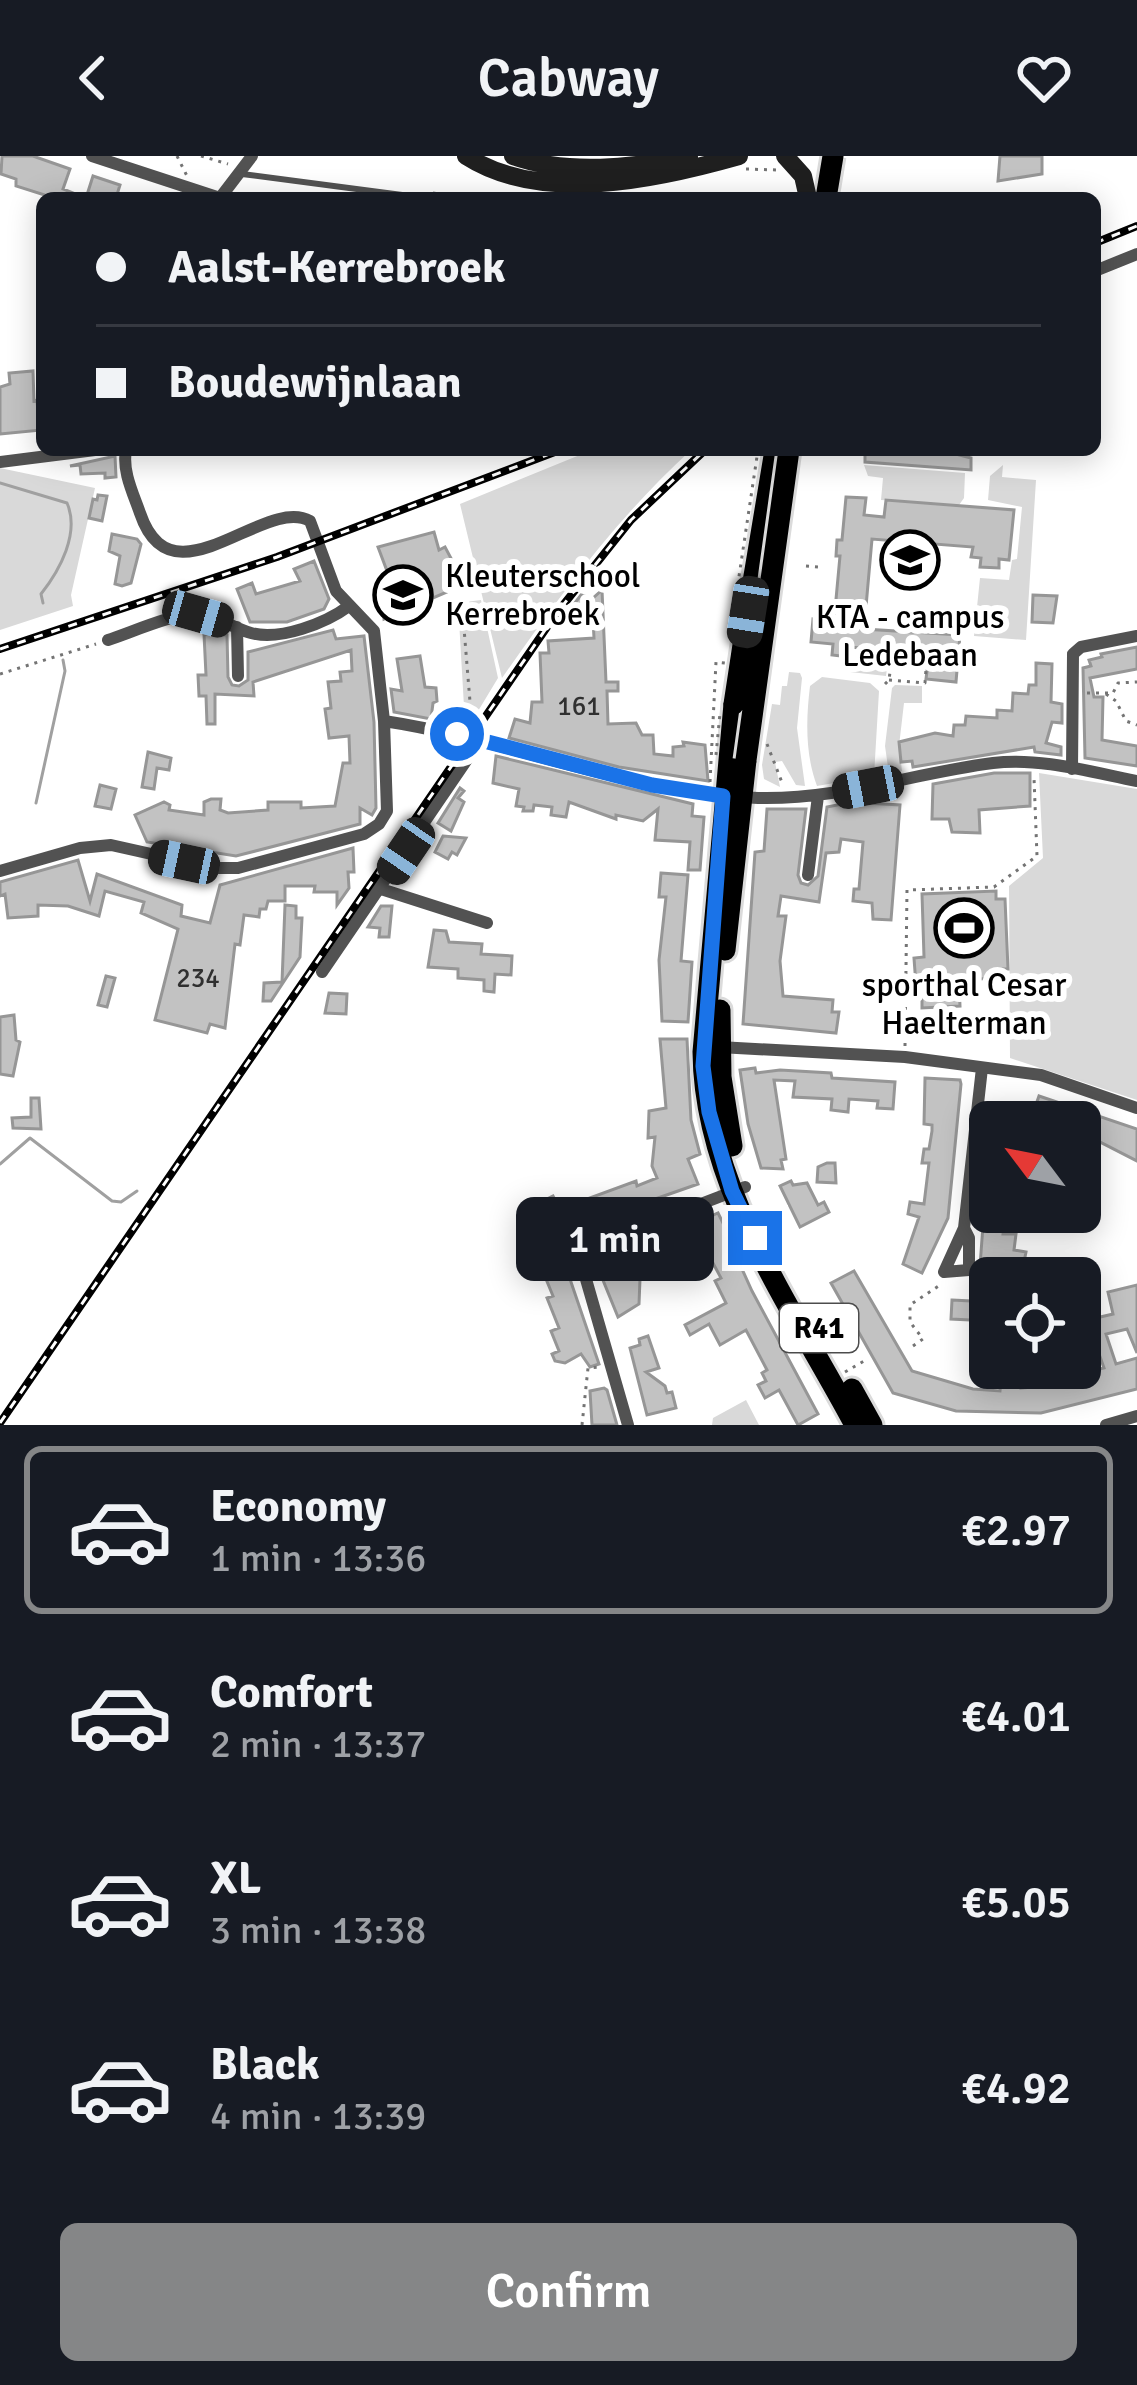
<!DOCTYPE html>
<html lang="en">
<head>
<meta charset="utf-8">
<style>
	:root { --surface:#171b24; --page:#242831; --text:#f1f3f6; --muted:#9ea1a6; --line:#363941; --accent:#858687 }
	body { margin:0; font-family:Signika,sans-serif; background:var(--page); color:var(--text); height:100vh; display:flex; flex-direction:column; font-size:45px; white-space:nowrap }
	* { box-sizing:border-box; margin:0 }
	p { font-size:39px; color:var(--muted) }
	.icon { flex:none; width:66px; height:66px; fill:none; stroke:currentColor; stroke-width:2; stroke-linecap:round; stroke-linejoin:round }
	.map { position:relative; height:1269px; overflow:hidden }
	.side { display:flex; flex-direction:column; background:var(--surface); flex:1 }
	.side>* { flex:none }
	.guide { position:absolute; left:36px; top:36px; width:1065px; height:264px; border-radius:18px; box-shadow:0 6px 30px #0003; display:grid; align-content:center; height:264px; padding:0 60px; background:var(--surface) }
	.needle { width:78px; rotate:302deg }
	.fabs { position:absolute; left:969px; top:945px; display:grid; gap:24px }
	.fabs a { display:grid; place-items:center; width:132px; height:132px; border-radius:18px; background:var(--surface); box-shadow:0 6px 30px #0003; font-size:60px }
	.end { position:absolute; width:54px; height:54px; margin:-27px; border:15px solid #1a73e8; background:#fff; box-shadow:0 0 0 6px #fff }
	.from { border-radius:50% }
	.bubble { position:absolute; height:84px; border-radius:18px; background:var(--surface); box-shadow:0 6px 30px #0003; font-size:39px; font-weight:600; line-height:84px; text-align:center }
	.car { position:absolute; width:36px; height:72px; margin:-36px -18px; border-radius:15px; box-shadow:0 0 9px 3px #0007; background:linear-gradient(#222 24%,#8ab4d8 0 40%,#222 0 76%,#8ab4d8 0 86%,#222 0) }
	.guide b { display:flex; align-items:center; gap:42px; height:114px; font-size:45px }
	.guide b+b { border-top:3px solid var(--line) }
	.guide i { width:30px; height:30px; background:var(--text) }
	ul { padding:21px 0 0; list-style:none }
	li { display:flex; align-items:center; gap:36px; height:168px; margin:0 24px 18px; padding:0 36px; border:6px solid transparent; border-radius:18px }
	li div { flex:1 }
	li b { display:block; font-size:45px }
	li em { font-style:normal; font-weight:600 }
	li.current { border-color:var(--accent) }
	li>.icon { width:108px; height:108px; stroke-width:1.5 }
	.cta { display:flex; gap:24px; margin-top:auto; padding:24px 60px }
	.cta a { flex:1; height:138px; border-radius:18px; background:var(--accent); color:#fff; font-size:48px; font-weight:600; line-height:138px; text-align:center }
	header { display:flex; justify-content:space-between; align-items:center; height:156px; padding:0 60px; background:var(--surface); font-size:54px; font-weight:600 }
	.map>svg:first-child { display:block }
</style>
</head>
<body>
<header><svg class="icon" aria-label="back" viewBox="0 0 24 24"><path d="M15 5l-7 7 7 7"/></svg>Cabway<svg class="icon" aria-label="heart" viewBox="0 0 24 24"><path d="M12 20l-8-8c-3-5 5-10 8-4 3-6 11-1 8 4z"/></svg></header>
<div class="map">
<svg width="1137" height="1269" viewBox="0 0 1137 1269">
	<rect width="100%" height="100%" fill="#fff"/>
	<path fill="#d9d9d9" d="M 592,294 L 691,294 C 616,363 560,439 502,522 L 460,348 Z
		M 864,309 L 965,317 L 964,342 L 959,349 L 881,344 L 883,322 L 868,320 Z
		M 1003,309 L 1002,321 L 1036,324 L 1026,484 L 974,480 L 980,422 L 1009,424 L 1012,404 L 1017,403 L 1022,351 L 988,344 L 990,320 Z
		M 0,312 L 95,332 L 71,439 L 73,450 L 0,474 Z
		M 481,444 L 498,522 L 469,570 L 465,568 L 458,447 Z
		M 858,493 L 889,497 L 886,520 L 850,516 Z
		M 789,516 L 800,517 L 802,522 L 797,572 L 805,630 L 796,629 L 782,605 L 775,606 L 780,631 L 764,623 L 762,609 L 772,548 L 780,549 L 782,530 L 787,530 Z
		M 822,521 L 870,527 L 879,535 L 874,620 L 817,630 C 805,598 806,563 810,530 Z
		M 895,529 L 922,530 L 922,547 L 904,547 L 899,590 L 902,615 L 889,618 L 885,590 L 892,532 Z
		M 1039,617 L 1137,633 L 1137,944 L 1010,902 L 1009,730 L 1043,702 Z
		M 746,1244 L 759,1269 L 712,1269 L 713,1262 Z"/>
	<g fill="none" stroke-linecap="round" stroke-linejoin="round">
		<path stroke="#a0a0a0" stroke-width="3" d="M 0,327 L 67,347 C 80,377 60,414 41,438 L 43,447
			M 36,647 L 65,515 L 63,504
			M 0,1008 L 30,982 L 112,1045 L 121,1046 L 137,1035"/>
	</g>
	<path fill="#c2c2c2" stroke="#969696" stroke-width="3" d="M 2,0 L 33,0 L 70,13 L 63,33 L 85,42 L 54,42 L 16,30 L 16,23 L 1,18 Z
		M 1000,0 L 1042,0 L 1042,18 L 998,25 Z
		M 93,20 L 120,29 L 116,42 L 86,42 Z
		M 33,215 L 34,245 L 37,244 L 38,257 L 42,257 L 42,274 L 0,278 L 0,231 L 10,228 L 9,217 Z
		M 865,294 L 960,294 L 959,299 L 971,302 L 971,314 L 865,306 Z
		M 115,300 L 116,321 L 105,322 L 105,317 L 81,318 L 80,309 L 70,310 Z
		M 98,339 L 107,340 L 102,365 L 89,362 L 93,343 L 97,344 Z
		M 846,341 L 866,342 L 864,359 L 884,361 L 886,344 L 1014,354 L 1009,404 L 999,403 L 999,412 L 980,411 L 981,402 L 971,401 L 973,391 L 872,383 L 864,473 L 960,479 L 956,526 L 926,523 L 929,499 L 850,491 L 850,501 L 832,499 L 833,488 L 811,486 L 813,463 L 834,465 L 840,400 L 836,400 L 837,384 L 842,384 Z
		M 434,376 L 439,394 L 445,391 L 461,421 L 444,429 L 447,436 L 384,463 L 381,436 L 393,431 L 378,391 Z
		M 112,378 L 137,383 L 141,388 L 131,427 L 122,430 L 115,428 L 120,400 L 109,395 Z
		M 314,405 L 329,443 L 324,453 L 287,466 L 250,466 L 237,433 L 252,427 L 256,438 L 300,425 L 294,413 Z
		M 602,434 L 606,526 L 618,526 L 618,535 L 607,535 L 608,568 L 636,567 L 642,579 L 653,579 L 654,598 L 673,600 L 673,591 L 684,590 L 683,586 L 705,589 L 708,625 L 619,611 L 509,582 L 515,563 L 530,567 L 532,546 L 542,546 L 540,497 L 549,497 L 548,485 L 594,482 L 593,464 L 561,465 L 581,439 L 593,442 Z
		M 1033,439 L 1057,440 L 1053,467 L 1032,466 Z
		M 333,474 L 336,483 L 364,480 L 374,566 L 376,652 L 372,659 L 360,652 L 360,668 L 236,700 L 147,686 L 135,659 L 164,646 L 170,649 L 169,654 L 204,659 L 204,646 L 211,643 L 221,643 L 220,654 L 228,657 L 268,654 L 268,646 L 301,646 L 301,652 L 335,650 L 343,607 L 350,607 L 349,580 L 329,582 L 325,553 L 331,552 L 328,526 L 341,525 L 340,516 L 352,515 L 351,494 L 253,526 L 254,540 L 215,538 L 215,568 L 207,568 L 206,540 L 199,540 L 198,519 L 206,519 L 204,478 L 227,479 L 228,521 L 232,529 L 239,530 L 248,524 L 248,496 Z
		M 1137,491 L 1137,513 L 1090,522 L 1094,541 L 1103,541 L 1102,584 L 1137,590 L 1137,610 L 1085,602 L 1083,512 L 1091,510 L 1089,504 L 1102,501 L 1101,498 Z
		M 420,500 L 425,531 L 436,532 L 437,545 L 433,547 L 431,563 L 394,556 L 391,533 L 402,535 L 397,503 Z
		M 1036,507 L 1052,508 L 1051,546 L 1062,548 L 1062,567 L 1052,566 L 1046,587 L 1061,591 L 1061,599 L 1035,596 L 1034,591 L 913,611 L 912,605 L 901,606 L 899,586 L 935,577 L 953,580 L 954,569 L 965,569 L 966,560 L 997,562 L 997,554 L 1012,555 L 1013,537 L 1028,538 L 1029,529 L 1036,529 Z
		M 148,596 L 171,602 L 169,614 L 157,612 L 154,633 L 142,631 Z
		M 496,600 L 693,648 L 692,660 L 704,661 L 700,714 L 688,714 L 690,686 L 655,684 L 658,653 L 643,665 L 616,659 L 616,663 L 569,646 L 566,661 L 551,659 L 552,651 L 534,649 L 533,655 L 523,655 L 524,651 L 516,650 L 519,633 L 493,627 Z
		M 994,617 L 1030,617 L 1030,650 L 979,654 L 980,677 L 952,676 L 949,663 L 932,663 L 933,628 Z
		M 100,629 L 116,633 L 111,653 L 95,650 Z
		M 460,632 L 464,635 L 458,642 L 464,646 L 451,675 L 438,667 Z
		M 867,643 L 867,647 L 900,649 L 891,764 L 873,763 L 872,747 L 853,745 L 854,733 L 859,733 L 863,686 L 841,683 L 839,696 L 826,697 L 819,746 L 781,740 L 778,760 L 786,760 L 780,805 L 783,840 L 833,844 L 832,856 L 839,856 L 836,877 L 743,868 L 755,696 L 764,695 L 767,653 L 806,653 L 798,719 L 801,727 L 808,729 L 818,720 L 827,651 Z
		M 443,680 L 466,682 L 457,699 L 452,696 L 448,703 L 435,696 Z
		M 353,692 L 354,716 L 348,716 L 349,732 L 337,749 L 337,736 L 314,736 L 315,730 L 285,730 L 285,745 L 268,745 L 266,753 L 260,753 L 259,761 L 244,759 L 240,789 L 235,788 L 225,872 L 210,868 L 207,877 L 155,864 L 178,773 L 141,757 L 144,746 L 105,735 L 99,760 L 68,750 L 38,749 L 38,760 L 8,762 L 5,738 L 0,740 L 0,726 L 78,704 L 90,745 L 97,718 L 182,749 L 181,760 L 210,767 L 220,729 Z
		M 661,717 L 688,719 L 681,805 L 692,806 L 688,866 L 662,865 L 659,804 L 666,741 L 659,741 Z
		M 996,735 L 996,743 L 1005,743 L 1008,813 L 999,813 L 999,822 L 959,824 L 960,850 L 922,852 L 922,843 L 917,843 L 914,802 L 924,801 L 922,738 Z
		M 285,749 L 296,750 L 296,762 L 302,762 L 300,801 L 271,845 L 263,845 L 264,827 L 282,826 Z
		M 381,750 L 392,750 L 389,781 L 379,781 L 380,772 L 368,771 Z
		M 434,774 L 446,775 L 449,786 L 482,788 L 481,798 L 512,800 L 511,819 L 495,818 L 494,836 L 484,835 L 484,824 L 458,822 L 458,813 L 428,811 Z
		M 106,820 L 115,822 L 107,851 L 98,849 Z
		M 329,837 L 347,838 L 346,858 L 325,857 Z
		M 14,859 L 16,884 L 20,886 L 13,920 L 0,918 L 0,861 Z
		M 660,883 L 687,883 L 691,964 L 700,998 L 688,1003 L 698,1028 L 558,1077 L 551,1060 L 538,1066 L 539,1047 L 553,1040 L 560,1053 L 636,1025 L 637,1030 L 657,1022 L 652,1010 L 655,981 L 648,982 L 649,955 L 666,952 Z
		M 755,912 L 756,917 L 780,914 L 831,917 L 832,922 L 895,926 L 893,953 L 877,952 L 878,945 L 849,943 L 848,956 L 831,954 L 832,943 L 793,941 L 795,925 L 774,924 L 786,1003 L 781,1004 L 783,1013 L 761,1012 L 748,968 L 740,914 Z
		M 925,922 L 960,924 L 961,928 L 948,1062 L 922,1117 L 903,1108 L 919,1061 L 908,1058 L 910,1046 L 924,1048 L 929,1007 L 922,1007 L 924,993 L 929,993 L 932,975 L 932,969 L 924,968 Z
		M 1039,940 L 1137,973 L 1137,1005 L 1090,981 L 1088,987 L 1080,984 L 1080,966 L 1030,966 Z
		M 31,942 L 39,942 L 41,973 L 13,972 L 12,962 L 31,961 Z
		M 827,1007 L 835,1007 L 836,1027 L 817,1026 L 818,1011 Z
		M 791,1025 L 793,1029 L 807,1027 L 818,1049 L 824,1046 L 829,1056 L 800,1071 L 780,1030 Z
		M 984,1056 L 1005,1056 L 1003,1078 L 1016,1078 L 1014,1094 L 1026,1096 L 1024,1106 L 1005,1103 L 1000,1111 L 980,1110 Z
		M 718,1057 L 745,1111 L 742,1113 L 752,1135 L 818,1258 L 798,1269 L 779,1234 L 765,1242 L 758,1229 L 766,1225 L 762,1217 L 767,1214 L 746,1174 L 720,1189 L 709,1168 L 690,1179 L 685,1169 L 726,1147 L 715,1125 L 721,1122 L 707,1096 L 699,1100 L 687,1071 Z
		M 657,1084 L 668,1115 L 640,1123 L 639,1148 L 618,1161 L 596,1107 Z
		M 558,1088 L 599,1208 L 590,1211 L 581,1198 L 565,1207 L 555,1205 L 552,1198 L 559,1195 L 551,1175 L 559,1172 L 547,1142 L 553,1140 L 539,1106 L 539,1094 Z
		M 854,1115 L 912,1215 L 973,1233 L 1000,1235 L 1001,1224 L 1021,1224 L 1021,1232 L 1055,1229 L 1054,1224 L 1104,1212 L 1087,1164 L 1113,1158 L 1108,1136 L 1137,1129 L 1137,1197 L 1127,1173 L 1106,1178 L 1116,1208 L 1137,1202 L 1137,1233 L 1041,1257 L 956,1255 L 893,1237 L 831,1127 Z
		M 952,1144 L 990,1146 L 990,1165 L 951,1163 Z
		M 648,1180 L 659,1212 L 646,1216 L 665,1230 L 667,1237 L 672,1236 L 676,1252 L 647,1259 L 630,1192 L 640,1189 L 639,1183 Z
		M 604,1232 L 607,1234 L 617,1269 L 592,1269 L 590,1235 Z"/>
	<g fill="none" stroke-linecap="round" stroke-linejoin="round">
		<g stroke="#dbdbdb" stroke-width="27">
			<path id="primary" d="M 748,456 L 775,294
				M 734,548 L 703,896 C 704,1031 794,1154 855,1269
				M 725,794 L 746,604
				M 720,854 L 721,921 L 732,990
				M 852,1233 L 872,1269"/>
		</g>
		<path stroke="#747474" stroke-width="3" stroke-dasharray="3 6" stroke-linecap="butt" d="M 177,0 L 187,20
			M 201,0 L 228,8
			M 746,13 L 777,14
			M 433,37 L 473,42
			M 765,42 L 793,40
			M 806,410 L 818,411
			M 463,460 L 471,558 L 464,571
			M 892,496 L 936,501
			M 0,518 L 96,488
			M 889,524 L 925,527 L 927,500
			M 885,528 L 889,524 L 894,484
			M 1087,537 L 1113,537 L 1118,527 L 1137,526
			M 1106,538 L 1116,545 L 1126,565 L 1137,569
			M 767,588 L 783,629
			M 710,626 L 716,506 L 725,507
			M 905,890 L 907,734 L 994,731 L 1037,700 L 1034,622
			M 913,1190 L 923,1183 L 910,1166 L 910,1149 L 940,1129
			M 845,1216 L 864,1205
			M 582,1269 L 588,1212 L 601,1211"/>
		<path stroke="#525252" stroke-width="6" d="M 242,18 L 425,42"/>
		<path stroke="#525252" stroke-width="12" d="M 92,0 L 220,42
			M 220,42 L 252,0
			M 1095,115 L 1137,98
			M 0,306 L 95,294
			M 237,471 L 238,520
			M 108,484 C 130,477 177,456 198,458 C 217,460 233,472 251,477 C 280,485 326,467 349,450
			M 384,565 C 510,584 631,638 758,642 C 839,644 914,617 993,607 C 1039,601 1091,616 1137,625
			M 1072,613 L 1073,498 L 1081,491 L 1137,480
			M 0,715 L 80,692 L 111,689 L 214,712 L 238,712 L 364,678 L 379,668 L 387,655 L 384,565 L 374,475 L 336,435 L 310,365 C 264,339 172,452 140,357 C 133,337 122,315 126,294
			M 808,719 L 818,640
			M 381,733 L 487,767
			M 322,816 L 481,583
			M 719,891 L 905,901 L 1041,919 L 1137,952
			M 964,1072 L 944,1116 L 969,1114 L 969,1082 L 964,1072 L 982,912
			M 628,1269 L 579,1099 L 586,1092 L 745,1031
			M 1106,1269 L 1137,1260"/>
		<path stroke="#1f1f1f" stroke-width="18" d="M 466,0 C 542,49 658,23 739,0
			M 513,0 C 566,19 635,12 689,0"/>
		<use href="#primary" stroke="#000" stroke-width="21"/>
		<g stroke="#000" stroke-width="8">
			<path id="rail" d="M 1095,87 L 1137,70
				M 0,493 L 277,401 L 560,294
				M 0,1267 L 556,458 L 631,364 L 705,294"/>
		</g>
		<use href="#rail" stroke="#fff" stroke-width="3" stroke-dasharray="9" stroke-linecap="butt"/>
		<g stroke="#dbdbdb" stroke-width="27" stroke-linecap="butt">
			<path id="primary-bridge" d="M 826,42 L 833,0
				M 734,548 L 748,456
				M 746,604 L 789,294"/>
		</g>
		<path stroke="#747474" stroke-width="3" stroke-dasharray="3 6" stroke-linecap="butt" d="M 735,447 L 758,294
			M 716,599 L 720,557"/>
		<path stroke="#1f1f1f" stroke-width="18" d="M 785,0 L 803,20 L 808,42"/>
		<use href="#primary-bridge" stroke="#000" stroke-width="21"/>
	</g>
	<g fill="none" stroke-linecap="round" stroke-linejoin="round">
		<path stroke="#1a73e8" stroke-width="15" d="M 457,578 L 652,629 L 723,640 L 703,910 L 709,956 L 732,1035 L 755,1082"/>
	</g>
	<defs>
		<g id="school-ring" transform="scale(3)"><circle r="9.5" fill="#fff" stroke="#000" stroke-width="1.5"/><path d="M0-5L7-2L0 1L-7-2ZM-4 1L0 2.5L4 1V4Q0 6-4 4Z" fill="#000"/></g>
		<g id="stadium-ring" transform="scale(3)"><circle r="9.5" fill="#fff" stroke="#000" stroke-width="1.5"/><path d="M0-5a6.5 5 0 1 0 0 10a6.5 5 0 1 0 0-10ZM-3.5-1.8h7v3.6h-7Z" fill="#000"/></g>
	</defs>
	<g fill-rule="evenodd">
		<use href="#school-ring" x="910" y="404"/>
		<use href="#school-ring" x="403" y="439"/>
		<use href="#stadium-ring" x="964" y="772"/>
	</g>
	<g text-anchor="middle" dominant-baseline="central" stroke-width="12" stroke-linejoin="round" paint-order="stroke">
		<g font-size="27" fill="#303030">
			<text x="579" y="550">161</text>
			<text x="198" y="822">234</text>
		</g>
		<rect fill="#fff" stroke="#4c4c4c" stroke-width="3" x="780" y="1148" width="78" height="48" rx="9"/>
		<g font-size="30" font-weight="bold" fill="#000">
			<text x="819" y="1172">R41</text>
		</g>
		<g font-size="33" fill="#000" stroke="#fff">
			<text x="445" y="420" text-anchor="start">Kleuterschool<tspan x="445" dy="38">Kerrebroek</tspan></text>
			<text x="910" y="461">KTA - campus<tspan x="910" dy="38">Ledebaan</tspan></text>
			<text x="964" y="829">sporthal Cesar<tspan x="964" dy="38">Haelterman</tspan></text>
		</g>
	</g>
</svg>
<div class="fabs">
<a><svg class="needle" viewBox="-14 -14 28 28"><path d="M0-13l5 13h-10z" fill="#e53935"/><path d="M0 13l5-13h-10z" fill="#9ea1a6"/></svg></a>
<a><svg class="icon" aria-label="locate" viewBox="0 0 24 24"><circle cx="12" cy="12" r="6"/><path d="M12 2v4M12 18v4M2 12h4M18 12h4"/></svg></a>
</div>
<i class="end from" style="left:457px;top:578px"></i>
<i class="end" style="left:755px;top:1082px"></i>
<div class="bubble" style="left:516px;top:1041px;width:198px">1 min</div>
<i class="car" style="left:748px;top:456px;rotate:189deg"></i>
<i class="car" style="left:198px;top:458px;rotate:106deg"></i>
<i class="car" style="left:868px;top:631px;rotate:259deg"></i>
<i class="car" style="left:406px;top:695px;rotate:214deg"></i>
<i class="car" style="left:184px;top:706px;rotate:282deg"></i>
<div class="guide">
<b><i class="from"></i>Aalst-Kerrebroek</b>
<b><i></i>Boudewijnlaan</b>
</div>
</div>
<section class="side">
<ul>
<li class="current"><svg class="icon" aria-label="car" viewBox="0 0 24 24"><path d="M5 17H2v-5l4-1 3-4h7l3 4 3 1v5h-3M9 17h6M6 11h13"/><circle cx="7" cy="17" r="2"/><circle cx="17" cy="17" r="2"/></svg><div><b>Economy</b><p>1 min · 13:36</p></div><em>€2.97</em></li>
<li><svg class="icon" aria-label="car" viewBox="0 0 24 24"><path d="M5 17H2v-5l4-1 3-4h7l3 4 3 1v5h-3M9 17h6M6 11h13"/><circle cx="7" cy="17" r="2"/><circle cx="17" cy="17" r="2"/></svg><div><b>Comfort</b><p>2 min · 13:37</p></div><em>€4.01</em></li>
<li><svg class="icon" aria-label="car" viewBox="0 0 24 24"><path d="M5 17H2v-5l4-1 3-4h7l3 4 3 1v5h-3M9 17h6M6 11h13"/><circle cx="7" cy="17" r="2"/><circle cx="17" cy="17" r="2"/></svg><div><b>XL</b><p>3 min · 13:38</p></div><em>€5.05</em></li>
<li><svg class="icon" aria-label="car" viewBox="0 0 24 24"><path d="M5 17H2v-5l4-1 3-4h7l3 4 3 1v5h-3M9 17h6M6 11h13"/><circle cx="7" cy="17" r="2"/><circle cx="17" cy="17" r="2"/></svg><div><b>Black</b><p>4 min · 13:39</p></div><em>€4.92</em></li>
</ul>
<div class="cta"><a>Confirm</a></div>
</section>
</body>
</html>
